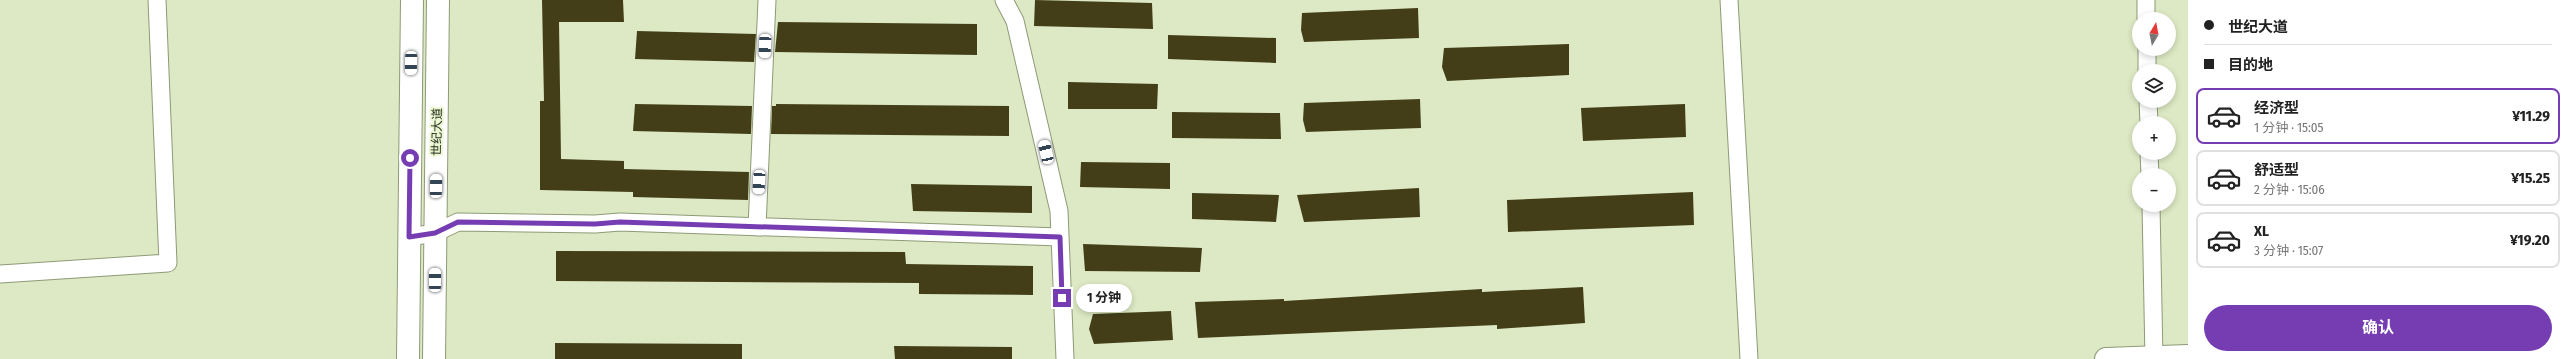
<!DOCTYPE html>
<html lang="zh">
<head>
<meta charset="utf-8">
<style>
	:root { --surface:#fff; --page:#f2f2f2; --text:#222; --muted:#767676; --line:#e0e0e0; --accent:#763db3 }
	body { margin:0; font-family:"Fira Sans Condensed","Noto Sans SC",sans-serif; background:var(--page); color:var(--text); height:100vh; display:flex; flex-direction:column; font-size:15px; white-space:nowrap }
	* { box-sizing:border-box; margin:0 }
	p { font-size:13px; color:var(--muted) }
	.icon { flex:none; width:22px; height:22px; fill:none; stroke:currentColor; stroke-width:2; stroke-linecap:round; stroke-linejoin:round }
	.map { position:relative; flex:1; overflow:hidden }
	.details { display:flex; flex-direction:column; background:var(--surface); width:380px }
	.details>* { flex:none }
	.hud { display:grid; align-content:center; height:88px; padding:0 16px; background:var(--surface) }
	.needle { width:26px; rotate:10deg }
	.fabs { position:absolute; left:2132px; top:12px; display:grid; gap:8px }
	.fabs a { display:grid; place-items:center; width:44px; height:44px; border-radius:50%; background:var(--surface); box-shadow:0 2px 6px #0003; font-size:20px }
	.end { position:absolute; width:18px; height:18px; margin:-9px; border:5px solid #763db3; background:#fff; box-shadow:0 0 0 2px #fff }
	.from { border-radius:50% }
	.bubble { position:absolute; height:28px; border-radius:14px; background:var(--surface); box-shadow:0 2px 6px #0003; font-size:13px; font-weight:700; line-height:28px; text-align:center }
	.car { position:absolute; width:12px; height:24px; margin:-12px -6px; border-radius:5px; box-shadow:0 0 3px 1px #0007; background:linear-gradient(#fff 24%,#345 0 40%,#fff 0 76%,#345 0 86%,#fff 0) }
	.hud b { display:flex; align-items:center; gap:14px; height:38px; font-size:15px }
	.hud b+b { border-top:1px solid var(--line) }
	.hud i { width:10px; height:10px; background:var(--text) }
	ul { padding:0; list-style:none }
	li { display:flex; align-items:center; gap:12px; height:56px; margin:0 8px 6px; padding:0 8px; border:2px solid var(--line); border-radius:8px }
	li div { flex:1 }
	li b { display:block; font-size:15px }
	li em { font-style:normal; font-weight:700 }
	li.active { border-color:var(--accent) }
	li>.icon { width:36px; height:36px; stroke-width:1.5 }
	.cta { display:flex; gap:8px; margin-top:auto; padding:8px 16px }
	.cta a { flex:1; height:46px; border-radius:24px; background:var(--accent); color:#fff; font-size:16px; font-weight:700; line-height:46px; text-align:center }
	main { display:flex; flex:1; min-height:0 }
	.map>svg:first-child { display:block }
</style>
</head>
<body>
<main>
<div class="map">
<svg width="2188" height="359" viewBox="0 0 2188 359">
	<rect width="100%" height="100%" fill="#dde9c4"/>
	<path fill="#433e18" d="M 542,0 L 623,0 L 624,22 L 559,22 L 561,159 L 624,161 L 624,169 L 749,172 L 748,200 L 633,197 L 633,192 L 540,190 L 540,101 L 544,101 Z
		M 1035,0 L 1152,3 L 1153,29 L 1034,26 Z
		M 1418,8 L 1419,38 L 1304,42 L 1301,30 L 1302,13 Z
		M 778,22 L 977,24 L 977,55 L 775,52 Z
		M 637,31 L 756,34 L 754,62 L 635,59 Z
		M 1168,35 L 1276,38 L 1276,63 L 1168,59 Z
		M 1569,44 L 1569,75 L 1447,81 L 1442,67 L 1444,48 Z
		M 1068,82 L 1158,84 L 1157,109 L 1068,109 Z
		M 1420,99 L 1421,128 L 1306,132 L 1303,120 L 1304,103 Z
		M 635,104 L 752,106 L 751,134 L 633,131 Z
		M 776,104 L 1009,106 L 1009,136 L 771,134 L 772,106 L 776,106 Z
		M 1685,104 L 1686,137 L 1583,141 L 1581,108 Z
		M 1172,112 L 1280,113 L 1281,139 L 1172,138 Z
		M 1081,162 L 1170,163 L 1170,189 L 1080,187 Z
		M 911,184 L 1032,186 L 1032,213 L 913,211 Z
		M 1419,188 L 1420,217 L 1304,222 L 1297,195 Z
		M 1693,192 L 1694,225 L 1508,232 L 1507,200 Z
		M 1192,193 L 1279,195 L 1276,222 L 1192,219 Z
		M 1083,244 L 1202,248 L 1200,272 L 1085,271 Z
		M 556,251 L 905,252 L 906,264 L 1033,266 L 1033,295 L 919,294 L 919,283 L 556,281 Z
		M 1583,287 L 1585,323 L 1497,329 L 1497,325 L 1198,338 L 1195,302 L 1284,299 L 1284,301 L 1482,289 L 1482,292 Z
		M 1171,311 L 1173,340 L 1094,344 L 1089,329 L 1093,314 Z
		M 555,343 L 742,344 L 742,359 L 555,359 Z
		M 894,346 L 1012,347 L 1012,359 L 895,359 Z"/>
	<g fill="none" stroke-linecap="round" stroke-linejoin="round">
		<g stroke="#8e9a77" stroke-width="19">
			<path id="street" d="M 1004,0 L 1015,21 L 1059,211 L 1065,359
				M 1729,0 L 1749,359
				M 2146,0 L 2146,19
				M 2147,49 L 2147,71
				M 2148,101 L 2149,123
				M 2149,153 L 2150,175
				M 2151,205 L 2154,359
				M 757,227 L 767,0
				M 409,237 L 435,233 L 458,222 L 595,224 L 620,222 L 1060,237
				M 0,274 L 168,263 L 157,0"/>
		</g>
		<g stroke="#8e9a77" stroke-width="24">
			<path id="secondary" d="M 2106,359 L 2188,356"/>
		</g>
		<g stroke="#8e9a77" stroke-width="24">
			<path id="primary" d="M 408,359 L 412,0
				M 434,359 L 438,0"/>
		</g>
		<use href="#street" stroke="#fff" stroke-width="17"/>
		<use href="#secondary" stroke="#fff" stroke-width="22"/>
		<use href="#primary" stroke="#fff" stroke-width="22"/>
	</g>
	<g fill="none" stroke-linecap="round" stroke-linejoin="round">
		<path stroke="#763db3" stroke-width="5" d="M 410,158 L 409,237 L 435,233 L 458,222 L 595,224 L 620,222 L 1060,237 L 1062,298"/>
	</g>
	<g text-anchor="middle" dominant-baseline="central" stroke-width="4" stroke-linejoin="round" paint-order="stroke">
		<g font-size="12" fill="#282d1f" stroke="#eaf7d1">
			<text transform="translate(437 132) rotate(-89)">世纪大道</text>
		</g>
	</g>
</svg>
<div class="fabs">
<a><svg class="needle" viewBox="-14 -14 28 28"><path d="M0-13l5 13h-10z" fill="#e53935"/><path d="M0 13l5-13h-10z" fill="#767676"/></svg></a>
<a><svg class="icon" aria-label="layers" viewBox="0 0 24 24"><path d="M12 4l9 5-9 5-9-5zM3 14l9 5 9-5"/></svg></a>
<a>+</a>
<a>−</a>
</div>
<i class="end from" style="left:410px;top:158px"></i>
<i class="end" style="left:1062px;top:298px"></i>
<div class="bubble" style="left:1076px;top:284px;width:56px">1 分钟</div>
<i class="car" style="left:765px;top:46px;rotate:182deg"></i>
<i class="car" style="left:411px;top:63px;rotate:181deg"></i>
<i class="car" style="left:1046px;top:152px;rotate:347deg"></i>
<i class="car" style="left:759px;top:182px;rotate:183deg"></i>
<i class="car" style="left:436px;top:186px;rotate:1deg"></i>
<i class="car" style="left:435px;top:280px;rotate:0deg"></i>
</div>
<section class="details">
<div class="hud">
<b><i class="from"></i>世纪大道</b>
<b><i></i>目的地</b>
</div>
<ul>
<li class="active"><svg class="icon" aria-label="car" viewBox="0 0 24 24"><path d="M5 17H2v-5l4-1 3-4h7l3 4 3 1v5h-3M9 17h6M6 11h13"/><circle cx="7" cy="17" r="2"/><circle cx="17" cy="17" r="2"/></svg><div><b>经济型</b><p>1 分钟 · 15:05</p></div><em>¥11.29</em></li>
<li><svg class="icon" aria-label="car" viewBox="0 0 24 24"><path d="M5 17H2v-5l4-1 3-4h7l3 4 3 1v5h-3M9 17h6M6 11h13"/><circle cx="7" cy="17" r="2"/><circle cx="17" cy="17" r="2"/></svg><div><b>舒适型</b><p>2 分钟 · 15:06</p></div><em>¥15.25</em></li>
<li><svg class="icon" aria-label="car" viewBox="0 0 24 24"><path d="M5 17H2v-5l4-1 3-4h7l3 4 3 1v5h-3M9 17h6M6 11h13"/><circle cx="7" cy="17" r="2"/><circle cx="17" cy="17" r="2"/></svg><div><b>XL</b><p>3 分钟 · 15:07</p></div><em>¥19.20</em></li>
</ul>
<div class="cta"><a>确认</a></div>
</section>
</main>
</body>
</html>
